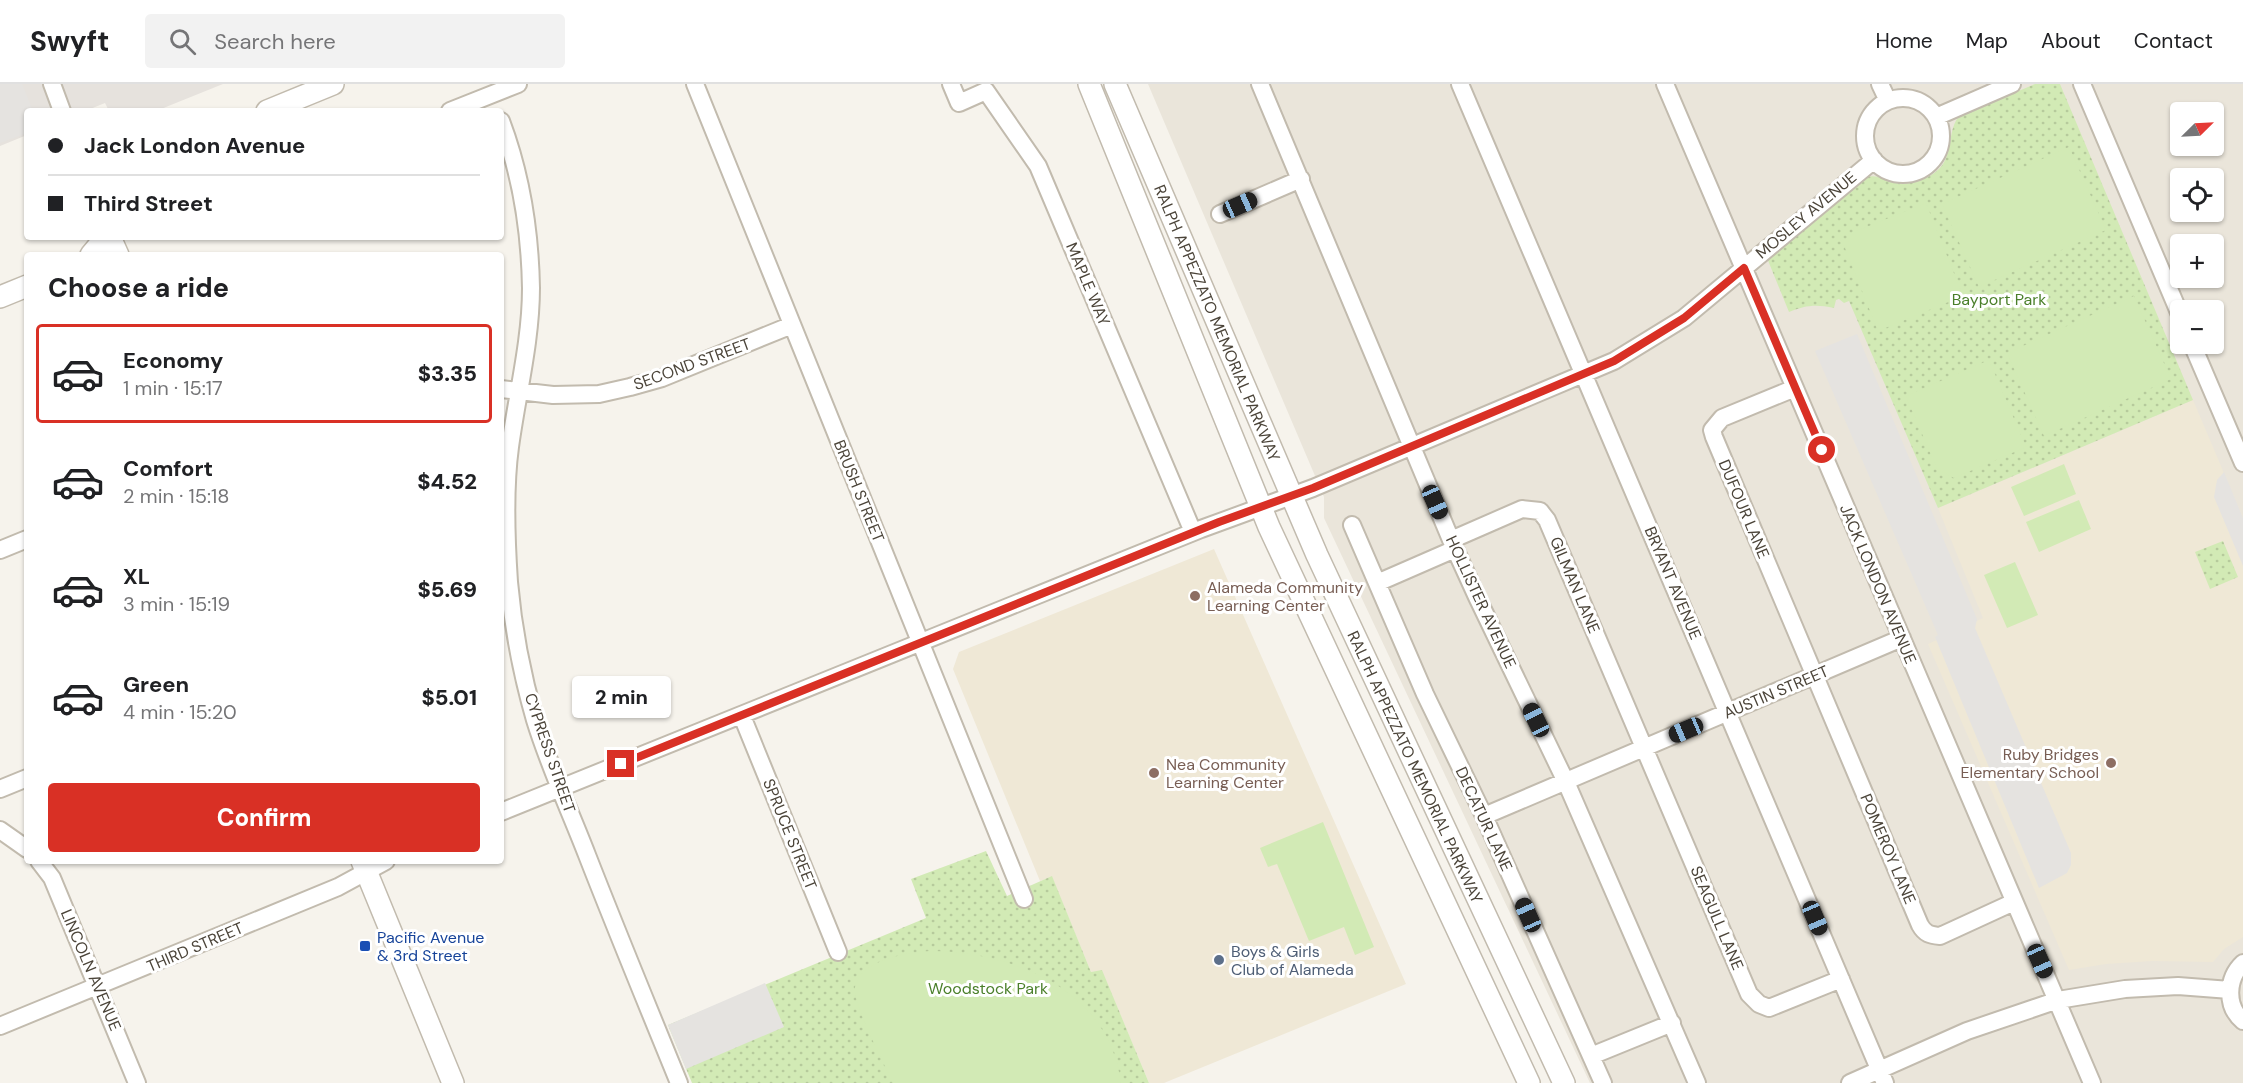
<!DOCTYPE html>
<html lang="en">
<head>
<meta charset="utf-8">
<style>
	:root { --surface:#fff; --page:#f2f2f2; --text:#202124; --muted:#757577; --line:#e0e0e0; --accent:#d93025 }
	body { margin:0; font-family:"DM Sans",sans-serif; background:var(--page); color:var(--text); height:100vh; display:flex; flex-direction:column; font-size:22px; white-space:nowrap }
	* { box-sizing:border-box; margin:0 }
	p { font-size:20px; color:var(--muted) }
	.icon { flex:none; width:33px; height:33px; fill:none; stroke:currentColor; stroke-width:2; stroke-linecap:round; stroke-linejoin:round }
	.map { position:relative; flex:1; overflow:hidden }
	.side { position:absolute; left:24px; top:168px; width:480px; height:612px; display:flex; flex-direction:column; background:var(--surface); border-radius:6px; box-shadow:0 2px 4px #0004 }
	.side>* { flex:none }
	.banner { position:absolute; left:24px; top:24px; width:480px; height:132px; border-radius:6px; box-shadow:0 2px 4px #0004; display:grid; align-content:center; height:132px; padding:0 24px; background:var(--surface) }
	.needle { width:39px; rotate:66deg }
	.controls { position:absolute; left:2170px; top:18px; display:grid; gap:12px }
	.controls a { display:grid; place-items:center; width:54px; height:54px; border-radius:6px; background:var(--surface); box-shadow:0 2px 4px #0004; font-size:30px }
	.end { position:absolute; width:27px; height:27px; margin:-14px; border:8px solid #d93025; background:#fff; box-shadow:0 0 0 3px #fff }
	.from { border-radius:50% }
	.bubble { position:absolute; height:42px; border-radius:6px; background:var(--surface); box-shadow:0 2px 4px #0004; font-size:20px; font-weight:800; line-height:42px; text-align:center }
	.car { position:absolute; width:18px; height:36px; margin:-18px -9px; border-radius:8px; box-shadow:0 0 4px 2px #0007; background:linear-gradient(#222 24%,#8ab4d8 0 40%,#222 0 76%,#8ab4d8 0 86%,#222 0) }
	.banner b { display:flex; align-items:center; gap:21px; height:57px; font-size:22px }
	.banner b+b { border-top:2px solid var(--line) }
	.banner i { width:15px; height:15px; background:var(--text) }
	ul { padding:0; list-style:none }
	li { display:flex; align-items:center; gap:18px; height:99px; margin:0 12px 9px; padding:0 12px; border:3px solid transparent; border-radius:6px }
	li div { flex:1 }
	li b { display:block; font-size:22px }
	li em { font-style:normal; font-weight:800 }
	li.on { border-color:var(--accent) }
	li>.icon { width:54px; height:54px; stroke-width:1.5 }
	h2 { padding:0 24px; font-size:27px; line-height:72px }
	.primary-button { display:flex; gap:12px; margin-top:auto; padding:12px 24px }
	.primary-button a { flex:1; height:69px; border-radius:6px; background:var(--accent); color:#fff; font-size:24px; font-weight:800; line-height:69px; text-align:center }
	header { display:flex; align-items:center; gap:36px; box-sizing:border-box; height:84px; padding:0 30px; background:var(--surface); border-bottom:2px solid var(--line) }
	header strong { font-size:28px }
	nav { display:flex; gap:33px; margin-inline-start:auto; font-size:21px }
	.search { width:420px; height:54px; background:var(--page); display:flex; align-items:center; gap:15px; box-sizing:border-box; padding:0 21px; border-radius:6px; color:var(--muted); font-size:22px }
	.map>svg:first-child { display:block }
</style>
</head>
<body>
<header>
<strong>Swyft</strong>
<div class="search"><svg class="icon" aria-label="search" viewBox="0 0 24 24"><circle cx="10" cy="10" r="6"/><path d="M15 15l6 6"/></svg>Search here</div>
<nav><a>Home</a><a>Map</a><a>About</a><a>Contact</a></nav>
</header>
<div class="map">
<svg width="2243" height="999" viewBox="0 0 2243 999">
	<defs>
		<pattern id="park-dots" width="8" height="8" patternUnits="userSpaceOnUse" patternTransform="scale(1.5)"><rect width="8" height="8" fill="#d2eab5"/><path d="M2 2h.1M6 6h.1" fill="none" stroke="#b6ca9c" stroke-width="1.8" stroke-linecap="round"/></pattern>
	</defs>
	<rect width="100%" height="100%" fill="#f6f3ec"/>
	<path fill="#eae5da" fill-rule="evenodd" d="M 1148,0 L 2243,0 L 2243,999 L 1590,999 L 1324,434 L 1324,413 ZM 2181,28 L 2214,28 L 2214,62 L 2181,62 ZM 2181,94 L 2214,94 L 2214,128 L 2181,128 ZM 2181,160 L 2214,160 L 2214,194 L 2181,194 ZM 2181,226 L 2214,226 L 2214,260 L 2181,260 Z"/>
	<path fill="#e6e2dd" d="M 0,0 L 223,0 L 156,27 L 109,27 L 105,19 L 85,27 L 27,27 L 27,51 L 0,62 Z"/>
	<path fill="#efe8d6" d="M 2193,316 L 2243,434 L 2243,853 L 2224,865 L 2213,878 L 2152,877 L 2106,880 L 2069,886 L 1928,560 L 1983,534 L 1938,424 Z
		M 1214,465 L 1406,900 L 1164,999 L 1149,999 L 1102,887 L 1091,888 L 1052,793 L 1040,797 L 953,585 L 959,568 Z"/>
	<path fill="url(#park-dots)" d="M 2035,0 L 2060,0 L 2193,316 L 1938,424 L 1849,217 L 1844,219 L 1839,215 L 1836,216 L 1834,224 C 1816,220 1806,221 1789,228 L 1767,174 L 1859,96 C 1878,87 1881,97 1899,99 C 1915,101 1934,93 1943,80 C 1953,64 1948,46 1959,32 Z
		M 2223,457 L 2238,493 L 2210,505 L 2195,468 Z
		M 986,767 L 1007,812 L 1052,792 L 1091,888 L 1102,886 L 1149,999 L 692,999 L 668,941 L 926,834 L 911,795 Z"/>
	<path fill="#d2eab5" d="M 2069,63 L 2106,146 L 1979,203 L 1942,120 Z
		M 1926,119 L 1963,212 L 1878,247 L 1845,164 L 1854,148 Z
		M 2134,212 L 2171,295 L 2044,352 L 2007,269 Z
		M 1989,276 L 2026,363 L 1954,394 L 1937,385 L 1906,312 Z
		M 2064,380 L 2076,410 L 2024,432 L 2011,403 Z
		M 2079,416 L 2091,445 L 2039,468 L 2026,438 Z
		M 2015,478 L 2038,531 L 2007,544 L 1984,491 Z
		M 1323,738 L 1374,863 L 1355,871 L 1344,843 L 1309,857 L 1277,780 L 1268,783 L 1260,764 Z
		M 931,867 C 1014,868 1109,906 1121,999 L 893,999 C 885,981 852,919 855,903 C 859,876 909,868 931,867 Z"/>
	<path fill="#e5e3e0" d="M 0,0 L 22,0 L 33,27 L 27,27 L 27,49 L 0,59 Z
		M 1857,250 L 1977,535 L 1975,544 L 2071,769 L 2071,781 L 2067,789 L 2039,804 L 1935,553 L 1938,551 L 1815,267 Z
		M 2224,388 L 2243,434 L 2243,482 L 2214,413 L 2217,396 Z
		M 765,899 L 784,943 L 686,985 L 668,941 Z"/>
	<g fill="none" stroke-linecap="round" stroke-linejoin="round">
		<g stroke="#c2bbae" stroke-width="20">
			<path id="minor" d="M 52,0 L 62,27
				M 695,0 L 1024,815
				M 951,0 L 959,19 L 986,7 L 1038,82 L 1193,448
				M 1260,0 L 1451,456 L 1477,513 L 1566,698 L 1697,999
				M 1460,0 L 1885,999
				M 1665,0 L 2092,999
				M 1880,0 L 1888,17
				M 2082,0 L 2181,233
				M1865 52a38 38 0 1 1 76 0a38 38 0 1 1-76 0Z
				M 450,27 L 518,0
				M 1936,33 L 2012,0
				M 501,37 C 521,90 530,147 531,204 C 531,257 517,311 510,363 C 504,407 506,454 509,498 C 513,544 522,591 535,636 C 549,682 570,727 587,771 C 617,848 648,923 679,999
				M 1220,130 L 1301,95
				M 2192,260 L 2243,379
				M 1795,304 L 1722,334 L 1712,346 L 1714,353 L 1920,841 C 1925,850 1930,851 1940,852 L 2014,818
				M 501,305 L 553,311 L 599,310 L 630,303 L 662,294 L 792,241
				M 1352,441 L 1425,610 L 1484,732 L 1603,999
				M 1451,456 L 1522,425 L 1540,427 L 1547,436 L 1749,910 L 1759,920 L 1769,924 L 1841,895
				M 0,466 L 27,455
				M 1377,499 L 1455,465
				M 742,632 L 838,868
				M 0,705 L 27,694
				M 501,728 L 1201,445 L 1313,404 L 1614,277 L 1684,234 L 1874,76
				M 1484,732 L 1902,554
				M 0,746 L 27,765
				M 39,777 L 52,794 L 137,999
				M 2243,879 C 2227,894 2225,922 2243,937
				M 0,942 L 338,803 L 386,777
				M 1591,972 L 1672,939
				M 1850,999 L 1967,947 L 2058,916 L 2125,905 L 2178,902 L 2230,906"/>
		</g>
		<g stroke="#c2bbae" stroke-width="24">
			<path id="tertiary" d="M 1089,0 L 1269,443 L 1529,999
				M 1115,0 L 1317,471 L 1564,999
				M 267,27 L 333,0
				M 110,153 L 118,171
				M 91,171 L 106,153
				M 0,213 L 27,202
				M 362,777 L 453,999"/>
		</g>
		<use href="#minor" stroke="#fff" stroke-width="16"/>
		<use href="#tertiary" stroke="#fff" stroke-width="21"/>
	</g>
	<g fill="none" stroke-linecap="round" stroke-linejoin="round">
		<path stroke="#d93025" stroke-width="8" d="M 621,680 L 1219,438 L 1313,404 L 1614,277 L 1684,234 L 1744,184 L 1822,366"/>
	</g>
	<g fill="#8d6e63" stroke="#fff" stroke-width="2">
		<circle cx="1195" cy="512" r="6"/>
		<circle cx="2111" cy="679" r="6"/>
		<circle cx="1154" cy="689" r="6"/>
	</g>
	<rect fill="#1a4fb4" stroke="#fff" stroke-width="2" x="359" y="856" width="12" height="12" rx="3"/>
	<circle fill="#5c6f8a" stroke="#fff" stroke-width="2" cx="1219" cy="876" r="6"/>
	<g text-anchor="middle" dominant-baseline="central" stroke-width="6" stroke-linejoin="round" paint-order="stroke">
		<g font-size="16" fill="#4b4439" stroke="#fff">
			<text transform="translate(1806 131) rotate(-40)">MOSLEY AVENUE</text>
			<text transform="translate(1088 200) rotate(67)">MAPLE WAY</text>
			<text transform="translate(1217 239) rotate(67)">RALPH APPEZZATO MEMORIAL PARKWAY</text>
			<text transform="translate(692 280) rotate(-20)">SECOND STREET</text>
			<text transform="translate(859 407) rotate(68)">BRUSH STREET</text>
			<text transform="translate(1744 425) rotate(67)">DUFOUR LANE</text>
			<text transform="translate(1673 499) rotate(67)">BRYANT AVENUE</text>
			<text transform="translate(1878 500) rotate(67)">JACK LONDON AVENUE</text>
			<text transform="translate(1575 501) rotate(67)">GILMAN LANE</text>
			<text transform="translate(1481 518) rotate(65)">HOLLISTER AVENUE</text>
			<text transform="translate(1776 608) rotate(-23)">AUSTIN STREET</text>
			<text transform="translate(550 669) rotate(71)">CYPRESS STREET</text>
			<text transform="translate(1415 683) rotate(65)">RALPH APPEZZATO MEMORIAL PARKWAY</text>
			<text transform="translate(1484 735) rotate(65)">DECATUR LANE</text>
			<text transform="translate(790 750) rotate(68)">SPRUCE STREET</text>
			<text transform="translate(1888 765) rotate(67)">POMEROY LANE</text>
			<text transform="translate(1717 834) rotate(67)">SEAGULL LANE</text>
			<text transform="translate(195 863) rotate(-23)">THIRD STREET</text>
			<text transform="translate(91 886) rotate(67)">LINCOLN AVENUE</text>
		</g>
		<g font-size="16" fill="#4a7f2a" stroke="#fff">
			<text x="1999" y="215">Bayport Park</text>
			<text x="988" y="904">Woodstock Park</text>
		</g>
		<g font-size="16" fill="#785e54" stroke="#fff" text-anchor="start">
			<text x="1207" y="503">Alameda Community<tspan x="1207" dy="18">Learning Center</tspan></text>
			<text x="2099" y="670" text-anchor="end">Ruby Bridges<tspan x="2099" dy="18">Elementary School</tspan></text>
			<text x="1166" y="680">Nea Community<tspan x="1166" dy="18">Learning Center</tspan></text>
		</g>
		<g font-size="16" fill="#164399" stroke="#fff" text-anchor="start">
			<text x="377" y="853">Pacific Avenue<tspan x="377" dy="18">&amp; 3rd Street</tspan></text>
		</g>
		<g font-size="16" fill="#4e5e75" stroke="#fff" text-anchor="start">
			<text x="1231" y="867">Boys &amp; Girls<tspan x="1231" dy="18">Club of Alameda</tspan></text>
		</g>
	</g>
</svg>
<div class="controls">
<a><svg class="needle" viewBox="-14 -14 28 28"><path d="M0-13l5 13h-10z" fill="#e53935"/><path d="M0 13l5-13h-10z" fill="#757577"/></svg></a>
<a><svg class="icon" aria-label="locate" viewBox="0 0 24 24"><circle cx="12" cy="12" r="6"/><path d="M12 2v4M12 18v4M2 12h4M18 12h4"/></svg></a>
<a>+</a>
<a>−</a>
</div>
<i class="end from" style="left:1822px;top:366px"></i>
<i class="end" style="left:621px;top:680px"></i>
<div class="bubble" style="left:572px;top:592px;width:99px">2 min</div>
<i class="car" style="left:1240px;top:121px;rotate:66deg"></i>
<i class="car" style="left:1435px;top:418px;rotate:156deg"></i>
<i class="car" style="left:1536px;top:636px;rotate:334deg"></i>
<i class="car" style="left:1686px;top:646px;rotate:247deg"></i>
<i class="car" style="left:1528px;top:831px;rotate:336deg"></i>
<i class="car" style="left:1815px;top:834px;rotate:157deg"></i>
<i class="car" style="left:2040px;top:877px;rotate:156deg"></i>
<div class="banner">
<b><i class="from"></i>Jack London Avenue</b>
<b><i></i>Third Street</b>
</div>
<section class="side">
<h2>Choose a ride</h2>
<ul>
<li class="on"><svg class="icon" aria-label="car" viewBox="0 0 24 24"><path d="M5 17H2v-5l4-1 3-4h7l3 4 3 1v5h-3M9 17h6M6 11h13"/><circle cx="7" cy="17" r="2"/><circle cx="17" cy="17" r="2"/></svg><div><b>Economy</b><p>1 min · 15:17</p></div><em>$3.35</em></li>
<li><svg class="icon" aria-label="car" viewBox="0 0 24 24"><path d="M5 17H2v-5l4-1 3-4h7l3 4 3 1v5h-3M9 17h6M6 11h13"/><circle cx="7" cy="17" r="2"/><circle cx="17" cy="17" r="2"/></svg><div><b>Comfort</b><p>2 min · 15:18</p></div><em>$4.52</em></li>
<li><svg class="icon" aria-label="car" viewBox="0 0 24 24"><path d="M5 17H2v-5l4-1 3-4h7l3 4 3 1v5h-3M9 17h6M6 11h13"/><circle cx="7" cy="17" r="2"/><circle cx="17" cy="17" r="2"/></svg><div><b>XL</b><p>3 min · 15:19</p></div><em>$5.69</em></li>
<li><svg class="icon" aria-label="car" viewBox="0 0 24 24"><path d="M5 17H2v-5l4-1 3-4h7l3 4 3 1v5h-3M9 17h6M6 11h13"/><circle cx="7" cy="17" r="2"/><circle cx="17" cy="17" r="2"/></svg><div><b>Green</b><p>4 min · 15:20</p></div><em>$5.01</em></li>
</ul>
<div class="primary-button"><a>Confirm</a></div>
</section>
</div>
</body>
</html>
